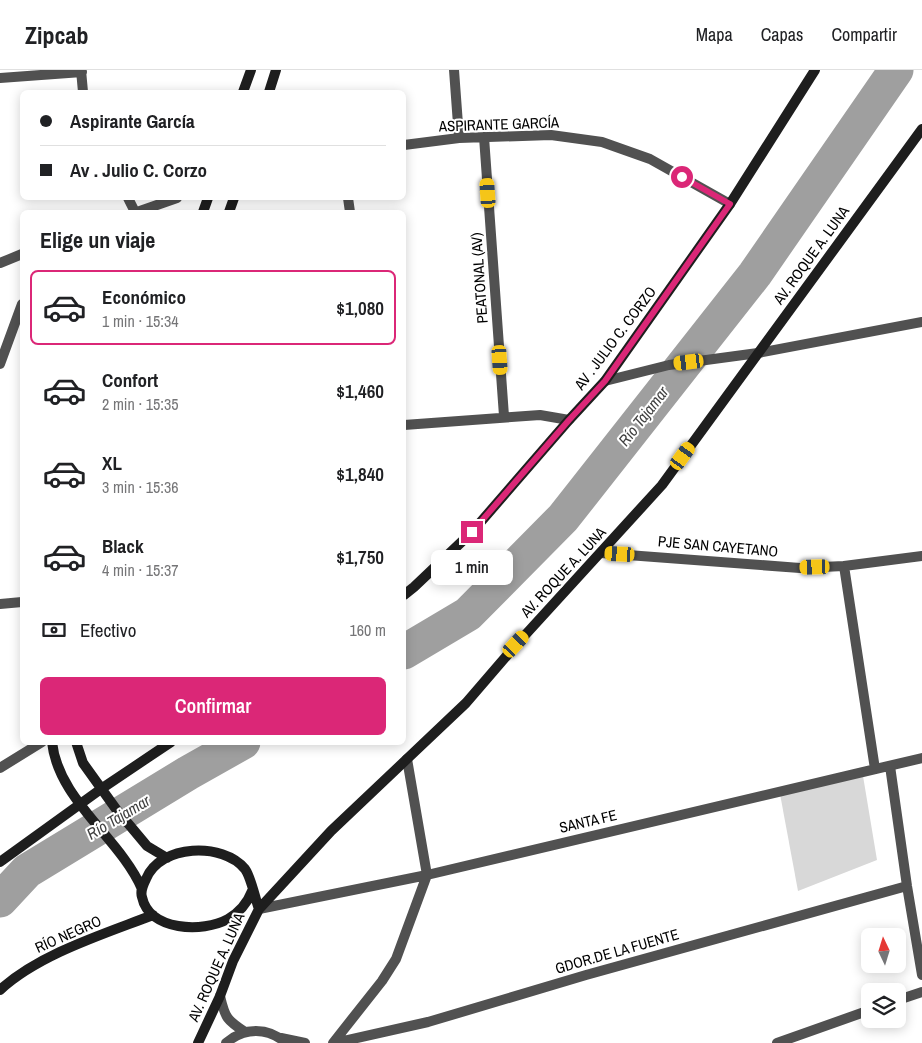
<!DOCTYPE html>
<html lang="es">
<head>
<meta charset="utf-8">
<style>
	:root { --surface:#fff; --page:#f2f2f2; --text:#202124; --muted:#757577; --line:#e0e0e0; --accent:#db2777 }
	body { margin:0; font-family:"Archivo Narrow",sans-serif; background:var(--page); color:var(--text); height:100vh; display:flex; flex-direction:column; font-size:19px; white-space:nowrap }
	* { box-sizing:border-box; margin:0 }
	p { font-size:16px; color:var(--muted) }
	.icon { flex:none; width:28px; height:28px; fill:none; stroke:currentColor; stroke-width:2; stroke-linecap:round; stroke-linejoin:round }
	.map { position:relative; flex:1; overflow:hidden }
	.panel { position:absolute; left:20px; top:140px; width:386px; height:535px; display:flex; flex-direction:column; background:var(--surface); border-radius:8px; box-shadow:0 2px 12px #0003 }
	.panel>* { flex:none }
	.hud { position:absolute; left:20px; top:20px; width:386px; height:110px; border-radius:8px; box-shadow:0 2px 12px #0003; display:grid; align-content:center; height:110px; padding:0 20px; background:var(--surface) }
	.needle { width:32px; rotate:356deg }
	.buttons { position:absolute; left:861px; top:858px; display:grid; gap:10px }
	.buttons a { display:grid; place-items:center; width:45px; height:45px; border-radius:8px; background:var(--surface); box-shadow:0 2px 12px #0003; font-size:25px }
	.end { position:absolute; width:22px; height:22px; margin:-11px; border:6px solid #db2777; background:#fff; box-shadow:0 0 0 2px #fff }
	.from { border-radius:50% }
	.bubble { position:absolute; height:35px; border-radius:8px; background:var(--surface); box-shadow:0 2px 12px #0003; font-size:16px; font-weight:600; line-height:35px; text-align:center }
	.car { position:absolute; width:15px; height:30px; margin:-15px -8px; border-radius:6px; box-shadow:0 0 4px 1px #0007; background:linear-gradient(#f5c518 24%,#345 0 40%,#f5c518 0 76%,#345 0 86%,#f5c518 0) }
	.hud b { display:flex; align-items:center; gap:18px; height:48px; font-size:19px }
	.hud b+b { border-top:1px solid var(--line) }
	.hud i { width:12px; height:12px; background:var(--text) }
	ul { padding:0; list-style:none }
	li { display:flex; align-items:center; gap:15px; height:75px; margin:0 10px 8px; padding:0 10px; border:2px solid transparent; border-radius:8px }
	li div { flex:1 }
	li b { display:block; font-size:19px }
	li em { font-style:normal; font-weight:600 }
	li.on { border-color:var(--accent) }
	li>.icon { width:45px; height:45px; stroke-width:1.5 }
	h2 { padding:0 20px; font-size:22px; line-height:60px }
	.pay { display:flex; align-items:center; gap:12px; height:55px; padding:0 20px; font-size:19px }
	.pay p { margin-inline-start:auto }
	.cta { display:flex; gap:10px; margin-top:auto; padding:10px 20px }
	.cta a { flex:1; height:58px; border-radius:8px; background:var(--accent); color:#fff; font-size:20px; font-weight:600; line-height:58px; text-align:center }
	header { display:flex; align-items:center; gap:30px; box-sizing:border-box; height:70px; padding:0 25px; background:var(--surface); border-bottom:1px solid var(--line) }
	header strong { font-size:24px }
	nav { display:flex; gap:28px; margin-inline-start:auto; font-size:18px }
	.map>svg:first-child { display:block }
</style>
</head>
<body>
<header>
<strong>Zipcab</strong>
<nav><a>Mapa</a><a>Capas</a><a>Compartir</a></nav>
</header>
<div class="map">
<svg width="922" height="973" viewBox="0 0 922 973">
	<rect width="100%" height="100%" fill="#fff"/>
	<path fill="#d8d8d8" d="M 863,706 L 877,790 L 798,821 L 780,724 Z"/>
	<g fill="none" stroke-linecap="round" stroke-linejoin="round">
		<path stroke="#9f9f9f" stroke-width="35" d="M 404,582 L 468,544 L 563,448 L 755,204 L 896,0
			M 0,830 L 27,801 L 188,703 L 243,672"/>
		<path stroke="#515151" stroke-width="10" d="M 0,294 L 22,234"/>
		<path stroke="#515151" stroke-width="10" d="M 81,0 L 83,22
			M 454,0 L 459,68
			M 0,8 L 82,2
			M 484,67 L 504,346
			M 404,75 L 459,68 L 551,65 L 602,72 L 650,89 L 730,134
			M 128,128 L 135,142
			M 348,128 L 350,142
			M 137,142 L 177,128
			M 0,193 L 22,184
			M 605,311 L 669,295 L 758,283 L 922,252
			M 404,355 L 540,345 L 569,350
			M 601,483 L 800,498 L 844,496 L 922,486
			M 844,496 L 875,699
			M 0,534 L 22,532
			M 890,696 L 907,816 L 922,905
			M 0,698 L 42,672
			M 259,839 L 427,805 L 922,688
			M 220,926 C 225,948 227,950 245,962
			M 898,930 L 922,922
			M 281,968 L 305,973
			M 226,973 C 244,957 268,957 286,973
			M 333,973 L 382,911 L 396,889 L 427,805 L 407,689
			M 335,973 L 428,952 L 586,905 L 907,816
			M 777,973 L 870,940"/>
		<path stroke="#1e1e1e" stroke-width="10" d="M 243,22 L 251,0
			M 269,22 L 276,0
			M 203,142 L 208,128
			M 229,142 L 234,128
			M 404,525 L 414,517 L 472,462 L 569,350 L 605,311 L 730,134 L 815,0
			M 52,672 C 58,730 120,768 142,819
			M 76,672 L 83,693 L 116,739 L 147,776 L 167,788
			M 0,792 L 101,719 L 171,672
			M 252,821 C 247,834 240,842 228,849 C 203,863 149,861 142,827 C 140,821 143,815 146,809 C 160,774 223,772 245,799 C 251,807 255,828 259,839
			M 0,920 C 39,884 104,864 153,845
			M 198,973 L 220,926 L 233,891 L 259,839 L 331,761 L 466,633 L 516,575 L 662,415 L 922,59"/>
	</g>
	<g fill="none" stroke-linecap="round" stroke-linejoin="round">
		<path stroke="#db2777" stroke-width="6" d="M 472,462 L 569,350 L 605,311 L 730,134 L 682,107"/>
	</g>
	<g text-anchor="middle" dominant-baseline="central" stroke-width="4" stroke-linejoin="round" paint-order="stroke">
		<g font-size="15" fill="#000" stroke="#fff">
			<text transform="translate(499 54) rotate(-2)">ASPIRANTE GARCÍA</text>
			<text transform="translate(811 185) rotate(-54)">AV. ROQUE A. LUNA</text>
			<text transform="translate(479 208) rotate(-94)">PEATONAL (AV)</text>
			<text transform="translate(615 268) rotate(-53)">AV . JULIO C. CORZO</text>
			<text transform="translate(718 476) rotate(5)">PJE SAN CAYETANO</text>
			<text transform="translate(563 502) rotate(-47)">AV. ROQUE A. LUNA</text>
			<text transform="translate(588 751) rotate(-13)">SANTA FE</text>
			<text transform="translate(68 864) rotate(-24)">RÍO NEGRO</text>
			<text transform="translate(617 881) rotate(-16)">GDOR.DE LA FUENTE</text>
			<text transform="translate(216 897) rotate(-66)">AV. ROQUE A. LUNA</text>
		</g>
		<g font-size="16" font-style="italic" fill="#404040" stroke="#fff">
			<text transform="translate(643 346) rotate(-52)">Río Tajamar</text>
			<text transform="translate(118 747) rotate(-31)">Río Tajamar</text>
		</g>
	</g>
</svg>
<div class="buttons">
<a><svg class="needle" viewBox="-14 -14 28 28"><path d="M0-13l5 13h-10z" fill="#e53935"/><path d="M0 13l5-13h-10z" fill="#757577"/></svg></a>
<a><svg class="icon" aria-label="layers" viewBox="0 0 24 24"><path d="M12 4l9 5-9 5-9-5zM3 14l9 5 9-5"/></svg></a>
</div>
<i class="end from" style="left:682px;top:107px"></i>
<i class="end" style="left:472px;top:462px"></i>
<div class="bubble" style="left:431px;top:480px;width:82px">1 min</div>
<i class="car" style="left:488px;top:123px;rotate:356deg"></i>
<i class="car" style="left:500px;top:290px;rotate:176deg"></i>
<i class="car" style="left:689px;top:292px;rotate:263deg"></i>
<i class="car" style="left:683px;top:386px;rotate:36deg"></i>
<i class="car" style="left:620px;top:484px;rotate:273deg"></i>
<i class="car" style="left:815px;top:497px;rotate:268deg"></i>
<i class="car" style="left:516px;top:574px;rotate:43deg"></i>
<div class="hud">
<b><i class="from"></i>Aspirante García</b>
<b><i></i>Av . Julio C. Corzo</b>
</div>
<section class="panel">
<h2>Elige un viaje</h2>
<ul>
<li class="on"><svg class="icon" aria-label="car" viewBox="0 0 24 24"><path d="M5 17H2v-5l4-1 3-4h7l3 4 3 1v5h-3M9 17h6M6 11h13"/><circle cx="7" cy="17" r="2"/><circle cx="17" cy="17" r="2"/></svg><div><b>Económico</b><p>1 min · 15:34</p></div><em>$1,080</em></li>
<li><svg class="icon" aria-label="car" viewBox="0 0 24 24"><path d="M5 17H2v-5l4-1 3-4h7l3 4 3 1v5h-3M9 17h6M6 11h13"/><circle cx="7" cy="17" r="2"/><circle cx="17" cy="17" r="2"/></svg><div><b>Confort</b><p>2 min · 15:35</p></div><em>$1,460</em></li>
<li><svg class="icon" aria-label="car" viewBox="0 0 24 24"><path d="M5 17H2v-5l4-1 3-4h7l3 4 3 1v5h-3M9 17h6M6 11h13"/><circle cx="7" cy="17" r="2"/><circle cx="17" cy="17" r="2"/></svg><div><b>XL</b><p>3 min · 15:36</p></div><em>$1,840</em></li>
<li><svg class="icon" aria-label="car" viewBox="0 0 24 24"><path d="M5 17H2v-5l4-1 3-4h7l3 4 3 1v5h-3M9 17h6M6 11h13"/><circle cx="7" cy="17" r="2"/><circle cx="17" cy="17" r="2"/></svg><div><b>Black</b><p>4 min · 15:37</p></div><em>$1,750</em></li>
</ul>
<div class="pay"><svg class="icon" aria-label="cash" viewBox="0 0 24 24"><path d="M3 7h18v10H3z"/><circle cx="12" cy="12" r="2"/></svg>Efectivo<p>160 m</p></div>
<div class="cta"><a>Confirmar</a></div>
</section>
</div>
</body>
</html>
